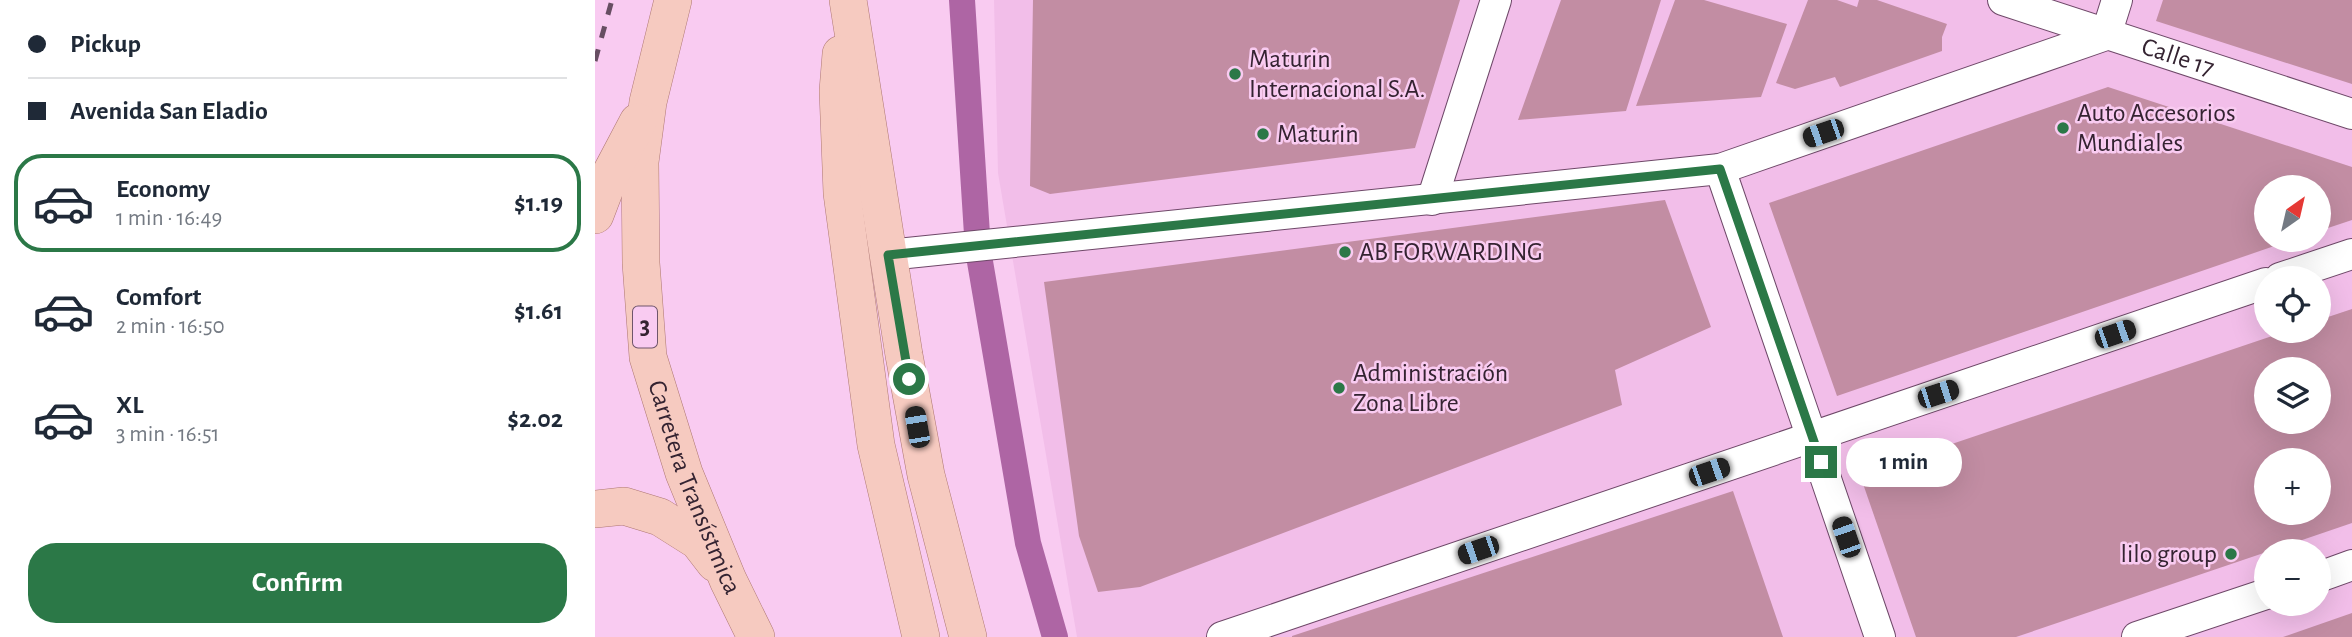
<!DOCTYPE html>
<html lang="en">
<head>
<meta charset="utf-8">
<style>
	:root { --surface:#fff; --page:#f2f2f3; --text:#1f2937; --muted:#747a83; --line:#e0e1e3; --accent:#2b7847 }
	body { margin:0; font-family:"Alegreya Sans",sans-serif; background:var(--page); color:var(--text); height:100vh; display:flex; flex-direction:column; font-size:26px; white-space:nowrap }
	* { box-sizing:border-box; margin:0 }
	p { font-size:23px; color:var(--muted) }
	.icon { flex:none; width:38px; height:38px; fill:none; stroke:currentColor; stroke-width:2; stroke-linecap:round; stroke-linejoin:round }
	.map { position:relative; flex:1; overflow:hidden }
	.details { display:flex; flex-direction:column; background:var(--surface); width:595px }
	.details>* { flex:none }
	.top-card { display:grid; align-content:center; height:154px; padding:0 28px; background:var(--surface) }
	.needle { width:46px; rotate:34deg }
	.fabs { position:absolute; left:1659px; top:175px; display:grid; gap:14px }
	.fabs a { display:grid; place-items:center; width:77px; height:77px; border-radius:50%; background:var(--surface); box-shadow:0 7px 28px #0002; font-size:35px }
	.end { position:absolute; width:32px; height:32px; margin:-16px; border:9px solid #2b7847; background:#fff; box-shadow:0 0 0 4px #fff }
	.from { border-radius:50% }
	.bubble { position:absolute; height:49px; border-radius:24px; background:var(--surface); box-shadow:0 7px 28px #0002; font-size:23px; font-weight:700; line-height:49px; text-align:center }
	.car { position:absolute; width:21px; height:42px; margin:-21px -10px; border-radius:9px; box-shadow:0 0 5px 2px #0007; background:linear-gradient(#222 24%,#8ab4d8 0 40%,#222 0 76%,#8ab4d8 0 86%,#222 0) }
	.top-card b { display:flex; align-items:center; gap:24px; height:66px; font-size:26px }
	.top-card b+b { border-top:2px solid var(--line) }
	.top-card i { width:18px; height:18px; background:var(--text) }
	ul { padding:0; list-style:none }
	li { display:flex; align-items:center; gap:21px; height:98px; margin:0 14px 10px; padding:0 14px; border:4px solid transparent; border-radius:28px }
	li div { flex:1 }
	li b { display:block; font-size:26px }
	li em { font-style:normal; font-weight:700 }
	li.selected { border-color:var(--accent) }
	li>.icon { width:63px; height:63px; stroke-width:1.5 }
	.cta { display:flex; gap:14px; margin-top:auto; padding:14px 28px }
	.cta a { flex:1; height:80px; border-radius:28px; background:var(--accent); color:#fff; font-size:28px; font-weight:700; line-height:80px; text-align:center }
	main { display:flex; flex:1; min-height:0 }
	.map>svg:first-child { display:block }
</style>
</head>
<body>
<main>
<section class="details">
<div class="top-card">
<b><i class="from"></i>Pickup</b>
<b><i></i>Avenida San Eladio</b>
</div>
<ul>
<li class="selected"><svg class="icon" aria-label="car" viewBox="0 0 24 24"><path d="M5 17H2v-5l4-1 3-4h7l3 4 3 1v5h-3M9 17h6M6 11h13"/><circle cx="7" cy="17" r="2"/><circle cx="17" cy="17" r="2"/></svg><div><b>Economy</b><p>1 min · 16:49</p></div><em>$1.19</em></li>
<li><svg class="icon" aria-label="car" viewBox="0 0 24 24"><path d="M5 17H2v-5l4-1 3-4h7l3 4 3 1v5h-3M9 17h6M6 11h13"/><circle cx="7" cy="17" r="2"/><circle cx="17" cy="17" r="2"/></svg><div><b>Comfort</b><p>2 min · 16:50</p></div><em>$1.61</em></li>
<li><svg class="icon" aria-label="car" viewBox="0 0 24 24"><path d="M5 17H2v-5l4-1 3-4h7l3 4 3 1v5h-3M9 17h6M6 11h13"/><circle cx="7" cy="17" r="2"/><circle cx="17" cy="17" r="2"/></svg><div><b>XL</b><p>3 min · 16:51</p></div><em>$2.02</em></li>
</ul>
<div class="cta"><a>Confirm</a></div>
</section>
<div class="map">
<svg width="1757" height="637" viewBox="0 0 1757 637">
	<rect width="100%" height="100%" fill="#f9cbf1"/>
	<path fill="#f2bee9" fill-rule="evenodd" d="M 399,0 L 1757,0 L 1757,637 L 482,637 L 403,173 ZM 1671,187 L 1724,187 L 1724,240 L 1671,240 ZM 1671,278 L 1724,278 L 1724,331 L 1671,331 ZM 1671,369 L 1724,369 L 1724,422 L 1671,422 ZM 1671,460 L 1724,460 L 1724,513 L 1671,513 ZM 1671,551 L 1724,551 L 1724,604 L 1671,604 Z"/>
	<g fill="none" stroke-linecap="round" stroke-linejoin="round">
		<path stroke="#ae65a4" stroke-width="26" d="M 367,0 L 383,250 L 433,543 L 460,637"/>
	</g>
	<path fill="#c28da3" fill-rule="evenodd" d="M 438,0 L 865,0 L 820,148 L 455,194 L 435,186 Z
		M 966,0 L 1066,0 L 1031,111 L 923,120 Z
		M 1080,0 L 1109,0 L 1192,24 L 1166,97 L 1041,106 Z
		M 1213,0 L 1242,0 L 1262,7 L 1264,0 L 1282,0 L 1352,24 L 1347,37 L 1347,51 L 1245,87 L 1240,77 L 1200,89 L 1181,83 Z
		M 1568,0 L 1757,0 L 1757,84 L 1561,21 Z
		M 1513,87 L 1757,167 L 1757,220 L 1724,231 L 1724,187 L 1671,187 L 1671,240 L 1697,240 L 1242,396 L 1174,203 Z
		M 1070,200 L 1116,327 L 1020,370 L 1027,405 L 545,587 L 503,592 L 484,536 L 449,282 Z
		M 1757,309 L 1757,523 L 1421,637 L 1321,637 L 1265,475 L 1692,331 L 1724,331 L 1724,320 ZM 1671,369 L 1724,369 L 1724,422 L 1671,422 ZM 1671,460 L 1724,460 L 1724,513 L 1671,513 Z
		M 1138,491 L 1188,637 L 697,637 L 697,636 Z
		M 1757,613 L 1757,637 L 1688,637 Z"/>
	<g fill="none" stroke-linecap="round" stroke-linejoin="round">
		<g stroke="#6e4868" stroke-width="32">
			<g id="minor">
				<path id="s1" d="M 1408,0 L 1757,114"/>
				<path d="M 1125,169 L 1285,637"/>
				<path d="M 837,200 L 901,0"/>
				<path d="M 293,255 L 1125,169 L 1511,35 L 1522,0"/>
				<path d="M 1685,278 L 1757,254"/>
				<path d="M 1724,577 L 1757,565"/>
				<path d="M 627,637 L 1671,283"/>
				<path d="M 1542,637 L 1671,594"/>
			</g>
		</g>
		<g stroke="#ae7873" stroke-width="38">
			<g id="major">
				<path id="s2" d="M 78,0 L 53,102 L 45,162 L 46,263 L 53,357 L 89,473 L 133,580 L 161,637"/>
				<path d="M 253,0 L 309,355 L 331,475 L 373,637"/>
				<path d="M 246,54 L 243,91 L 247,193 L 281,445 L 326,637"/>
				<path d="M 0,215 L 16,173 L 43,122"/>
				<path d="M 0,509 L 29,506 L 65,517 L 103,541 L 120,563"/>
			</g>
		</g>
		<use href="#minor" stroke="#fff" stroke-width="30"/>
		<use href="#major" stroke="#f6cac0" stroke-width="37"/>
		<path stroke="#674e62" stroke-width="5" stroke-dasharray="12 12" stroke-linecap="butt" d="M 0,61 L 17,0"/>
	</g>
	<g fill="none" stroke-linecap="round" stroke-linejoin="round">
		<path stroke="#2b7847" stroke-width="9" d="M 314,379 L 293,255 L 1125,169 L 1226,462"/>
	</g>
	<g fill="#2b7847" stroke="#f9cbf1" stroke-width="2.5">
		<circle cx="640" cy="74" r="7"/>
		<circle cx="1468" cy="128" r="7"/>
		<circle cx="668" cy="134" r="7"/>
		<circle cx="750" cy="252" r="7"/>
		<circle cx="744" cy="388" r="7"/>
		<circle cx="1636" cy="554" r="7"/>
	</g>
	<g text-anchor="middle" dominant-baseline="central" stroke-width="5" stroke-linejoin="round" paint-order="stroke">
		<rect fill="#f9cbf1" stroke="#6f556b" stroke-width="2" x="38" y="306.5" width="24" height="41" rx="5"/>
		<g font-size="24" font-weight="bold" fill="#342331">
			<text x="50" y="327">3</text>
		</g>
		<g font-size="26" fill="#342331" stroke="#f9cbf1">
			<text stroke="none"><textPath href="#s1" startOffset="184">Calle 17</textPath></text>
			<text stroke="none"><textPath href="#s2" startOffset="499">Carretera Transístmica</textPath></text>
		</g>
		<g font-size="26" fill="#342331" stroke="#f9cbf1" text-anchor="start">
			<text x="654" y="59">Maturin<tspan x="654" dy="30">Internacional S.A.</tspan></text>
			<text x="1482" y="113">Auto Accesorios<tspan x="1482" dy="30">Mundiales</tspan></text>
			<text x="682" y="134">Maturin</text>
			<text x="764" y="252">AB FORWARDING</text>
			<text x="758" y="373">Administración<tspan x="758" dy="30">Zona Libre</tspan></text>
			<text x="1622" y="554" text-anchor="end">lilo group</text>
		</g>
	</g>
</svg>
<div class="fabs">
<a><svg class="needle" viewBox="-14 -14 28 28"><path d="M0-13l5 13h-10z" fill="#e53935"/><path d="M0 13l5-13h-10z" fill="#747a83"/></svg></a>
<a><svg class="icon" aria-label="locate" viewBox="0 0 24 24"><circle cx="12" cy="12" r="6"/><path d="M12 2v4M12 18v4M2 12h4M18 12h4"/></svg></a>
<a><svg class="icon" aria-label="layers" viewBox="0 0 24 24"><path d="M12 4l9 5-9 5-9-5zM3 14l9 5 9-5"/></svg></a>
<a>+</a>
<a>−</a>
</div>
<i class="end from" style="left:314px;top:379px"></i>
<i class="end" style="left:1226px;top:462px"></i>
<div class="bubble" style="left:1251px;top:438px;width:116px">1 min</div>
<i class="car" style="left:1228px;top:133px;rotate:251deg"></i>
<i class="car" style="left:1520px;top:334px;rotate:71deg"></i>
<i class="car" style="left:1343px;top:394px;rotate:72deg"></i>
<i class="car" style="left:322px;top:427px;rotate:350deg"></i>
<i class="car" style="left:1114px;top:472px;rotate:71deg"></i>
<i class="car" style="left:1251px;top:537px;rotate:341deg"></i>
<i class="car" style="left:883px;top:550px;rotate:251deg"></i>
</div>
</main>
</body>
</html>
